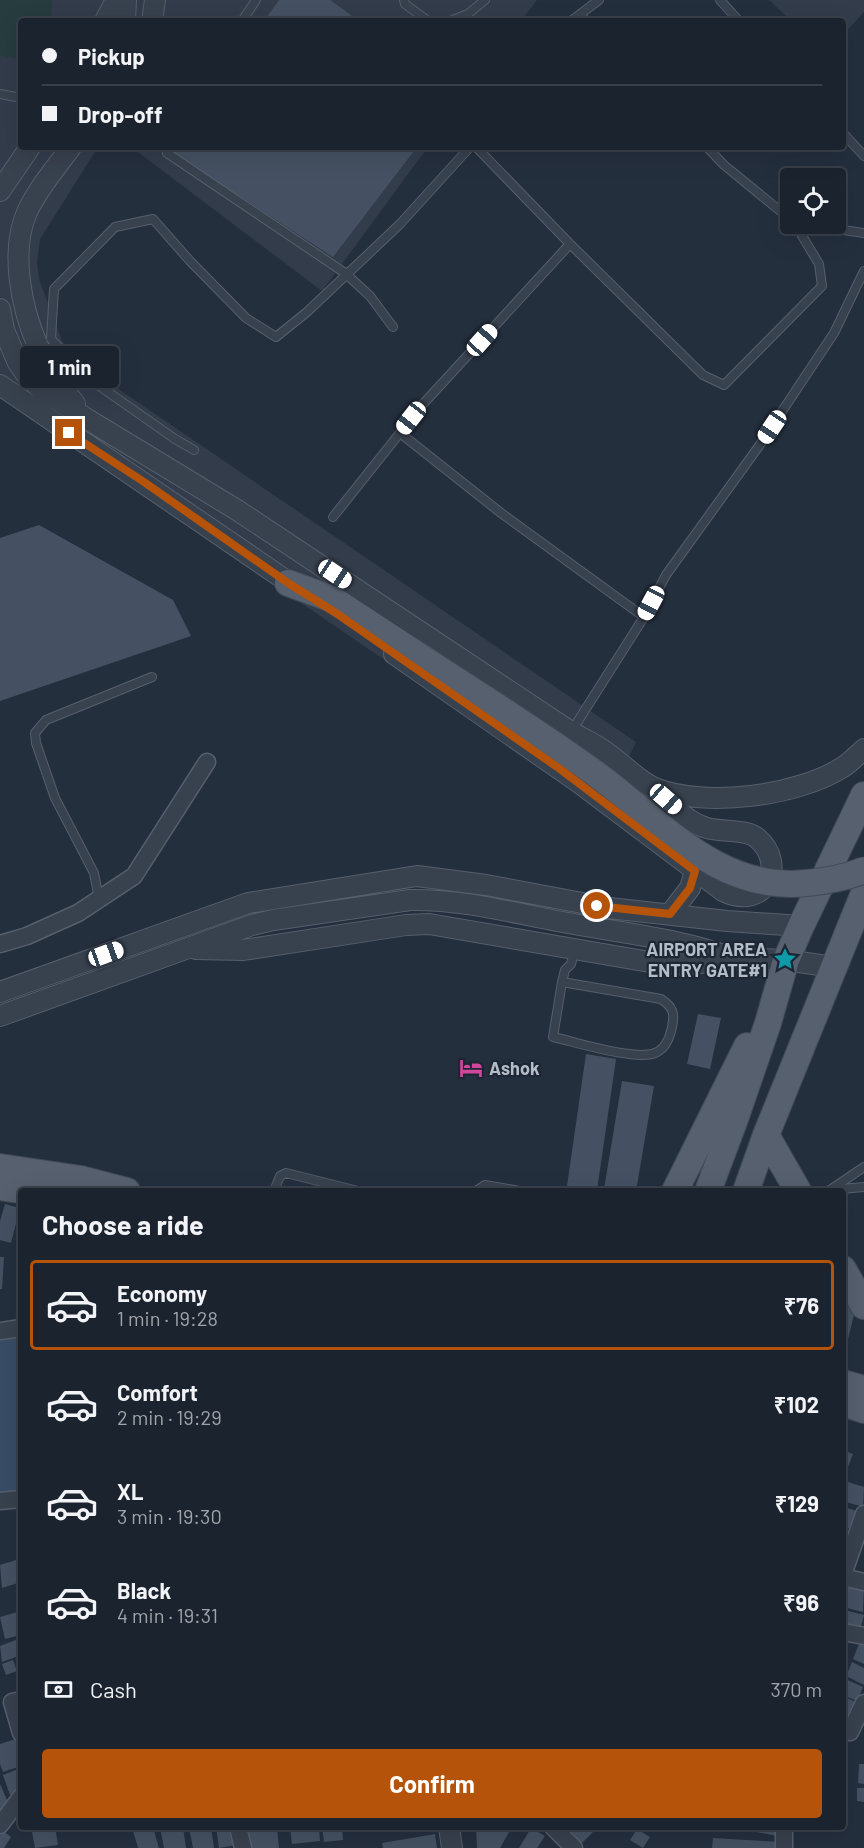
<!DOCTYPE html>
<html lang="en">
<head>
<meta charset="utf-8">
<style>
	:root { --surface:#1b232e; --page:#282f3a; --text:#f1f3f6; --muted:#a0a4aa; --line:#39404a; --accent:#b45309 }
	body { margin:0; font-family:Barlow,sans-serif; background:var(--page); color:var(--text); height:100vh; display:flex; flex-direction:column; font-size:22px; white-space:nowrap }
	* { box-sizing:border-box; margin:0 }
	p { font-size:20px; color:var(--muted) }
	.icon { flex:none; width:33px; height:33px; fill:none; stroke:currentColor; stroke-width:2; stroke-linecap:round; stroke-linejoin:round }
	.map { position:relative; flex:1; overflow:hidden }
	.panel { position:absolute; left:18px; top:1188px; width:828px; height:642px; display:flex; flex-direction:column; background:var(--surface); border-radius:6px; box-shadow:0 6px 24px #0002,0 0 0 2px var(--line) }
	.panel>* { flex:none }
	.top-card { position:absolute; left:18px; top:18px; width:828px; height:132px; border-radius:6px; box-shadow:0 6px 24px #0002,0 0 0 2px var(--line); display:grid; align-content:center; height:132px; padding:0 24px; background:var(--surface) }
	.buttons { position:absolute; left:780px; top:168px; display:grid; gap:12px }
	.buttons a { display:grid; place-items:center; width:66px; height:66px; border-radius:6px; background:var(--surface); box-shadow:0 6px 24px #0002,0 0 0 2px var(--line); font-size:30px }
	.end { position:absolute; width:27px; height:27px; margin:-14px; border:8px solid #b45309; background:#fff; box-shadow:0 0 0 3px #fff }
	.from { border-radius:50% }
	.bubble { position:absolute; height:42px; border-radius:6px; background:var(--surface); box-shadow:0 6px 24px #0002,0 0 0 2px var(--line); font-size:20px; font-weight:700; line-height:42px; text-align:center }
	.car { position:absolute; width:18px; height:36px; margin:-18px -9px; border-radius:8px; box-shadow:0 0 4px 2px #0007; background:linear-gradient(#fff 24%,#345 0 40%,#fff 0 76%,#345 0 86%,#fff 0) }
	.top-card b { display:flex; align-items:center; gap:21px; height:57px; font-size:22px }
	.top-card b+b { border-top:2px solid var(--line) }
	.top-card i { width:15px; height:15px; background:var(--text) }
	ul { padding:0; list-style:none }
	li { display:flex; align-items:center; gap:18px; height:90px; margin:0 12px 9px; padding:0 12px; border:3px solid transparent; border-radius:6px }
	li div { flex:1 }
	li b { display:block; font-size:22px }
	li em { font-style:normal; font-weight:700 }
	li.on { border-color:var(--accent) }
	li>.icon { width:54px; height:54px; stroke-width:1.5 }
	h2 { padding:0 24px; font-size:27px; line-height:72px }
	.pay { display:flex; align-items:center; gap:15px; height:66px; padding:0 24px; font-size:22px }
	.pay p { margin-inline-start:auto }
	.cta { display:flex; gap:12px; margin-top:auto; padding:12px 24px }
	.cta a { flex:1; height:69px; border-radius:6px; background:var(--accent); color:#fff; font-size:24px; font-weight:700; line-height:69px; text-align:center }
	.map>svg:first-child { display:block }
</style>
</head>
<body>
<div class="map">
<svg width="864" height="1848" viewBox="0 0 864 1848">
	<rect width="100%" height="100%" fill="#242f3e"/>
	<path fill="#323c4b" d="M 0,0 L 537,0 L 521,21 L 21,21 L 21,147 L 98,147 L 40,239 L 37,262 L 39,279 L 62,341 L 98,375 L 636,742 L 604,810 L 0,397 Z
		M 769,0 L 864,0 L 864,12 L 843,35 L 843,21 L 791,21 Z
		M 128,147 L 428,147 L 322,291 L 139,153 Z"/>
	<path fill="#263c3f" d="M 0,0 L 52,0 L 51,21 L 21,21 L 21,58 L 17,59 L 0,55 Z"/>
	<path fill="#394c67" d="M 21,1329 L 21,1495 L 0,1497 L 0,1332 Z"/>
	<path fill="#455162" d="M 279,0 L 330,0 L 359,21 L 264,21 Z
		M 172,147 L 417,147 L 333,257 L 169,150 Z
		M 39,525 L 173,600 L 191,636 L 0,701 L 0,538 Z
		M 698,1014 L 721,1018 L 710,1069 L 687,1064 Z
		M 586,1054 L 616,1059 L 597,1190 L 567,1186 Z
		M 622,1081 L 654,1086 L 636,1191 L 604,1189 Z
		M 5,1204 L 20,1208 L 11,1243 L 0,1240 L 0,1221 Z
		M 0,1257 L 4,1257 L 2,1289 L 0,1289 Z
		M 843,1300 L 855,1311 L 845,1351 L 843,1350 Z
		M 843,1450 L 853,1454 L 843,1480 Z
		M 848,1482 L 864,1487 L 863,1507 L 843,1501 Z
		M 843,1507 L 861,1512 L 856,1530 L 843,1527 Z
		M 16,1560 L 21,1582 L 2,1588 L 0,1565 Z
		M 843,1583 L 864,1583 L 863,1612 L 843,1607 Z
		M 844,1610 L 864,1615 L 860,1630 L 843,1625 Z
		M 21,1611 L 21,1635 L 5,1639 L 0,1617 Z
		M 21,1638 L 21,1655 L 2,1662 L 0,1646 Z
		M 861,1639 L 864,1640 L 864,1664 L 853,1659 Z
		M 13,1660 L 17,1671 L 6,1675 L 2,1664 Z
		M 852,1662 L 864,1668 L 864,1685 L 846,1676 Z
		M 843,1678 L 863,1687 L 857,1701 L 843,1695 Z
		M 843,1696 L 858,1703 L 852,1715 L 843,1711 Z
		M 16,1739 L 21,1754 L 21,1766 L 3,1772 L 0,1764 L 0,1744 Z
		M 859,1764 L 864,1764 L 864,1784 L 858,1783 Z
		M 18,1769 L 21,1776 L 21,1791 L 10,1795 L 3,1775 Z
		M 0,1784 L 11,1809 L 0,1814 Z
		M 857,1788 L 864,1788 L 864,1802 L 857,1801 Z
		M 31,1827 L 55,1827 L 58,1845 L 35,1848 Z
		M 146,1827 L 153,1827 L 159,1848 L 138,1848 L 133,1831 Z
		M 160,1827 L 183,1827 L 186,1848 L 164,1848 Z
		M 189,1827 L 211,1827 L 214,1848 L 193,1848 Z
		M 216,1827 L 234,1827 L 237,1845 L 219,1848 Z
		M 290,1827 L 319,1827 L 320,1841 L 292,1844 Z
		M 322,1827 L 342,1827 L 343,1840 L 324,1842 Z
		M 476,1827 L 512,1827 L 500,1848 L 477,1848 Z
		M 575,1827 L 598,1827 L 580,1845 L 568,1834 Z
		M 753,1827 L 779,1827 L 777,1836 L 752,1831 Z
		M 277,1828 L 279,1848 L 248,1848 L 245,1832 Z
		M 531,1828 L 545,1836 L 537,1848 L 519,1848 Z
		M 637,1829 L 650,1837 L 643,1848 L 630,1840 Z
		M 3,1831 L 11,1837 L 4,1848 L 0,1848 L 0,1835 Z
		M 435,1834 L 437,1848 L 383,1848 L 382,1843 Z
		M 713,1838 L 781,1842 L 781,1848 L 712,1848 Z"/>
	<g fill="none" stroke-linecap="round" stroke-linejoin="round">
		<g stroke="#565f6c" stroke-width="10">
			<path id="service" d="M 404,0 L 405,4 L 428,21
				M 720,0 L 739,21
				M 580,14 L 586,21
				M 242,21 L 256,0
				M 450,21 L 468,14 L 485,0
				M 571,21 L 599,0
				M 0,94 L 21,98
				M 843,133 L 864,156
				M 170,147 L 167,153 L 345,273 L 370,296 L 393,327
				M 476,147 L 570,244 L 703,375 L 724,385 L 822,286 L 819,264 L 795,224
				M 707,147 L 724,165 L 790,219
				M 803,224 L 864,233
				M 400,433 L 501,513 L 644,617
				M 194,450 L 175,439 L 88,378 L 51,339 L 54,289 L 115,227 L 153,219 L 190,261 L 246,318 L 276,337 L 307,312 L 400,224 L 470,147
				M 333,517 L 423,404 L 570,244
				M 571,732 L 644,617 L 666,575 L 759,446 L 834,333 L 864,271
				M 99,899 L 94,873 L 55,798 L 36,743 L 35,733 L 46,720 L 152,677
				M 562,982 L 661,999 C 673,1007 675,1013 672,1027 C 670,1037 665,1049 655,1053 C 635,1061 576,1042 553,1037 Z
				M 562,982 L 565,970 L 571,964 L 575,949
				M 864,1167 L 830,1190 L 864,1187
				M 274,1191 L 280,1176 L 286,1173 L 358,1191
				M 476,1191 L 485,1185 L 520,1191"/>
		</g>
		<g stroke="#565f6c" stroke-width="19">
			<path id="minor" d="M 0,944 L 27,936 L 78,913 L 134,876 L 207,762
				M 0,1331 L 21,1328
				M 0,1501 L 21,1499
				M 843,1575 L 864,1514
				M 843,1577 L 864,1582
				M 843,1632 L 864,1636
				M 21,1700 L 12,1702 L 21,1733
				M 843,1730 L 850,1732 L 864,1703
				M 0,1825 L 21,1797
				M 238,1827 L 243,1848
				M 553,1827 L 574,1848
				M 784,1848 L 784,1827"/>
		</g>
		<g stroke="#565f6c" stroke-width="22">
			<path id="tertiary" d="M 105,21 L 116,0
				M 125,21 L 126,0
				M 152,21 L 155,0
				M 71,147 C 56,168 38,188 27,212 C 10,251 21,308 38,346 C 48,368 61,386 75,404
				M 0,191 L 30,147
				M 0,309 L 4,330 L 18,363 L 28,377 L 41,389 L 87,419 L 237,510 L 571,732 C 582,738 593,743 603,750 C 619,760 639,782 655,788 C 705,808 798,796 843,767 C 851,762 857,755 864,749
				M 0,385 L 300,590
				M 394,654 L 578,782 L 723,891 C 766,912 788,864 757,838 C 746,828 719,833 704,827 C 684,820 668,801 653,788
				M 670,914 L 690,888 L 695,871
				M 196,949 L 243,950 L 406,925 L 429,924 L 644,961 L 689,965 L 732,958 L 786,960 L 833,967
				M 0,992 L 248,903 L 417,876 L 486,885 L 609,908 L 727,921 L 801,926
				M 0,1016 L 252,925 L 273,920 L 410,900 C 465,899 521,915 574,924 C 627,934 681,939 732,958
				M 449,1827 L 452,1848"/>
		</g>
		<g stroke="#414a57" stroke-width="28">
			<path id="primary" d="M 288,583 L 332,599 L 410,650
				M 766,1135 L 798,1191
				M 0,1167 L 81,1179 L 127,1191
				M 0,1187 L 26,1191
				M 675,1191 L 747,1046
				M 708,1191 L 735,1119 L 768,1023 L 786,960 L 801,926 L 864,795
				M 746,1191 L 766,1135 L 864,893
				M 843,1269 L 864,1306
				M 843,1383 L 864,1389
				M 843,1403 L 864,1410"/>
		</g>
		<use href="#service" stroke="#38414e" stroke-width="8"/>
		<use href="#minor" stroke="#38414e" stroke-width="16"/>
		<use href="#tertiary" stroke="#38414e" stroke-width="20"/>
		<use href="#primary" stroke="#56606e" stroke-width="26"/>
		<g stroke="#414a57" stroke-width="28" stroke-linecap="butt">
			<path id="primary-bridge" d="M 410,650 C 472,691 536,730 596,774 C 661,821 718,893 807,883 C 827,881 846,878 864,870"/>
		</g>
		<use href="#primary-bridge" stroke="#56606e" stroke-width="26"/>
	</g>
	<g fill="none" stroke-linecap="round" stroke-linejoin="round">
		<path stroke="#b45309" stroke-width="8" d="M 69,433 L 144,482 L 288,583 L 336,613 L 560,769 L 695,871 L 690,888 L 670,914 L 597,906"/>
	</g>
	<defs>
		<g id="sight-bare" transform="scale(1.8)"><path d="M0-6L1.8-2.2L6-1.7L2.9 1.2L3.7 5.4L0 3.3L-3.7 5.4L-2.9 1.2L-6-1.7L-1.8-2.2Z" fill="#0f9aa8" stroke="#1d2633" stroke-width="2.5" paint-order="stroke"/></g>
		<g id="hotel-bare" transform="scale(1.8)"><path d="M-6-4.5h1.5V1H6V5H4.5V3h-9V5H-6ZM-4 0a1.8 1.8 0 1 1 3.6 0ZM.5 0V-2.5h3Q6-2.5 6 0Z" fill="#d1479c" stroke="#1d2633" stroke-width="2.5" paint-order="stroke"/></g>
	</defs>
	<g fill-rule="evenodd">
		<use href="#sight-bare" x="785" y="959"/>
		<use href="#hotel-bare" x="471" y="1068"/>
	</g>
	<g text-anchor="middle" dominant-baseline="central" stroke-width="4.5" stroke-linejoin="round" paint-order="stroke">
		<g font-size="18" font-weight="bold" fill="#b4bcc9" stroke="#1d2633" text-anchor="end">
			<text x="767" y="949">AIRPORT AREA<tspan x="767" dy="21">ENTRY GATE#1</tspan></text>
			<text x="489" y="1068" text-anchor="start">Ashok</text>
		</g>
	</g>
</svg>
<div class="buttons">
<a><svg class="icon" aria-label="locate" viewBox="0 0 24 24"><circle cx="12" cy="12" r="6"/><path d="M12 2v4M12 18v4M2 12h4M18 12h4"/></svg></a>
</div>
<i class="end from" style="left:597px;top:906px"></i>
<i class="end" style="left:69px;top:433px"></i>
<div class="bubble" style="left:20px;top:346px;width:99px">1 min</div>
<i class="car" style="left:482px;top:340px;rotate:42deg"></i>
<i class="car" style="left:411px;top:418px;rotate:218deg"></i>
<i class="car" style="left:772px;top:427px;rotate:214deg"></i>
<i class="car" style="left:335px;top:574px;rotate:124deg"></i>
<i class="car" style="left:651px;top:603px;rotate:208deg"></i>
<i class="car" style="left:666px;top:799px;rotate:131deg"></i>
<i class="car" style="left:106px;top:954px;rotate:70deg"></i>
<div class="top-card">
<b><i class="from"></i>Pickup</b>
<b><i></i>Drop-off</b>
</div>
<section class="panel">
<h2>Choose a ride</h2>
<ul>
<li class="on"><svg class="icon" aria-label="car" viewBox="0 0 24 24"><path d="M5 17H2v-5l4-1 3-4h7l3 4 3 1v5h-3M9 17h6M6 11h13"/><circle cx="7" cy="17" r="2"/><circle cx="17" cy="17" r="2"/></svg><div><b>Economy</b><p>1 min · 19:28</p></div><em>₹76</em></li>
<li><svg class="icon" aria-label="car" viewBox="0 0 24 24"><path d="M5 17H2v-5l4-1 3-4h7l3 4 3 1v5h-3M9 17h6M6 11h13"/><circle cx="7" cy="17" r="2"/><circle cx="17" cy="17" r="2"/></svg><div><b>Comfort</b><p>2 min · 19:29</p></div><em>₹102</em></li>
<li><svg class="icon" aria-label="car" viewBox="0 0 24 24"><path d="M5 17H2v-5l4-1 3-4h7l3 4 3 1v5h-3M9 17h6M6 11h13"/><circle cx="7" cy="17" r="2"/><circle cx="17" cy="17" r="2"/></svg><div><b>XL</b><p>3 min · 19:30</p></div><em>₹129</em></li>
<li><svg class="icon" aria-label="car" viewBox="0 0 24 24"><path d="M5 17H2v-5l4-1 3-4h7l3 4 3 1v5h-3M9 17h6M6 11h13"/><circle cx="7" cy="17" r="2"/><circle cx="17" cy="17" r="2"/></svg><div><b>Black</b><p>4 min · 19:31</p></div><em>₹96</em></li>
</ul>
<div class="pay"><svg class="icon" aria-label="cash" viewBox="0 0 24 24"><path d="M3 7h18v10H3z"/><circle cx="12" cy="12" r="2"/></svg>Cash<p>370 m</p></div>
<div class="cta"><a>Confirm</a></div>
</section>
</div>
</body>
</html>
